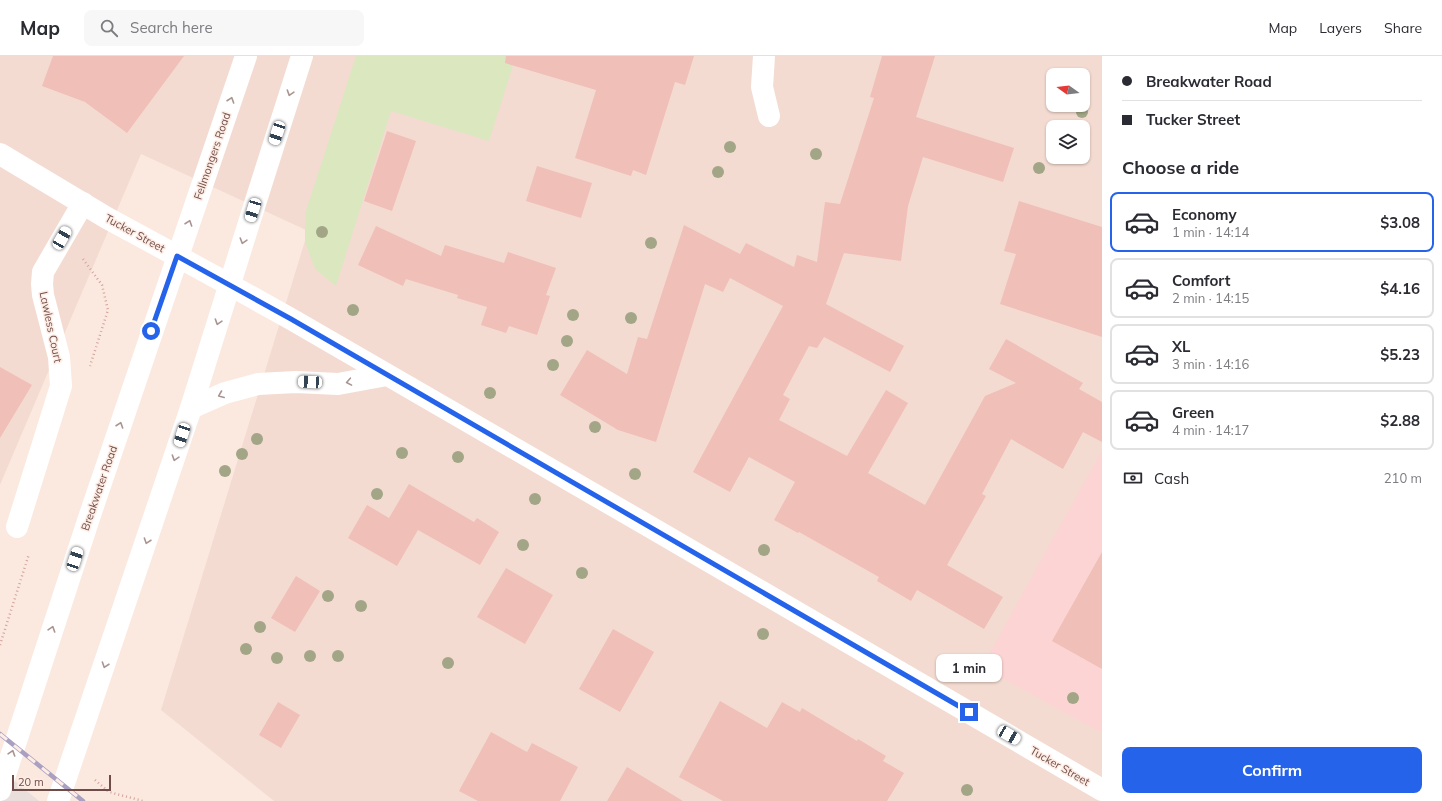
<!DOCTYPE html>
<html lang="en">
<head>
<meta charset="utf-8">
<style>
	:root { --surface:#fff; --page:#f7f7f7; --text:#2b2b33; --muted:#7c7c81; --line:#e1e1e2; --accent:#2563eb }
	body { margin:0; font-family:Mulish,sans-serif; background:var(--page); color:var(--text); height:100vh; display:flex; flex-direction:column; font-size:15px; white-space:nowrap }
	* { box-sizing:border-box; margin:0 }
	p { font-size:13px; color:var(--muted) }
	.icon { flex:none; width:22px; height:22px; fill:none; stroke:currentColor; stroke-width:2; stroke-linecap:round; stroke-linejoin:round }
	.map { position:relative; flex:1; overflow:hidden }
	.side { display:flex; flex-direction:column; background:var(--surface); width:340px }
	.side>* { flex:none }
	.hud { display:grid; align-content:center; height:88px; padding:0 20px; background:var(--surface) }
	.needle { width:26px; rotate:285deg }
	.tools { position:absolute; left:1046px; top:12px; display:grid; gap:8px }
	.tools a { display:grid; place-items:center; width:44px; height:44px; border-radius:8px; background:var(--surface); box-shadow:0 1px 3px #0004; font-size:20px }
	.scale { position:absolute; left:12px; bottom:10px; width:99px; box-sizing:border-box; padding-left:4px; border:2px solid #704c48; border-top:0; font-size:11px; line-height:14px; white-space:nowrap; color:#704c48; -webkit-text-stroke:3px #feede5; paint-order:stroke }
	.end { position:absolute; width:18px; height:18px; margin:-9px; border:5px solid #2563eb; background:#fff; box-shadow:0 0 0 2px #fff }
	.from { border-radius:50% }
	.bubble { position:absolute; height:28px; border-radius:8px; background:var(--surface); box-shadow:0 1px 3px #0004; font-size:13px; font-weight:700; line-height:28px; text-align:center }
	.car { position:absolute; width:12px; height:24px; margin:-12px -6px; border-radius:5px; box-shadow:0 0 3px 1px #0007; background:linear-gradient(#fff 24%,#345 0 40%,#fff 0 76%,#345 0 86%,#fff 0) }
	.hud b { display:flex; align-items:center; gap:14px; height:38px; font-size:15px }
	.hud b+b { border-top:1px solid var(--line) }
	.hud i { width:10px; height:10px; background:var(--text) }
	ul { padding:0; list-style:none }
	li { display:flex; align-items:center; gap:12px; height:60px; margin:0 8px 6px; padding:0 12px; border:2px solid var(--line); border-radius:8px }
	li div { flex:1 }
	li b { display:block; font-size:15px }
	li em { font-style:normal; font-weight:700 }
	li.on { border-color:var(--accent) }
	li>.icon { width:36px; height:36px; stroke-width:1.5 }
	h2 { padding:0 20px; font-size:18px; line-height:48px }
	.pay { display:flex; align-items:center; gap:10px; height:44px; padding:0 20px; font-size:15px }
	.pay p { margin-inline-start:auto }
	.cta { display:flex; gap:8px; margin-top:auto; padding:8px 20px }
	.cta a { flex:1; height:46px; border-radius:8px; background:var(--accent); color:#fff; font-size:16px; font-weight:700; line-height:46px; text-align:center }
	header { display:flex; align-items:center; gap:24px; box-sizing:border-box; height:56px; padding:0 20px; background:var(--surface); border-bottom:1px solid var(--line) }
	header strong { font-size:19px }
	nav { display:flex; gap:22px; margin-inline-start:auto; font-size:14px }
	.search { width:280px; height:36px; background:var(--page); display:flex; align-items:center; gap:10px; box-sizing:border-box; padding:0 14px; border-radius:8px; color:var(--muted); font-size:15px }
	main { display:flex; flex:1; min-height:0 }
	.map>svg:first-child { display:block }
</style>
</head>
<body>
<header>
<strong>Map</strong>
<div class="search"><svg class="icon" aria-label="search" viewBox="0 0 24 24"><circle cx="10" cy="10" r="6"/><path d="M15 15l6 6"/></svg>Search here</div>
<nav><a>Map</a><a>Layers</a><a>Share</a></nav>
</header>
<main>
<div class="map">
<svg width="1102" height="745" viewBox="0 0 1102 745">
	<rect width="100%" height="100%" fill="#fbe9df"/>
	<path fill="#f4dbd1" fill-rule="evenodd" d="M 0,0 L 1102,0 L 1102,745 L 274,745 L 161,654 L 308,175 L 141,98 L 0,429 ZM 1053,19 L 1083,19 L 1083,49 L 1053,49 ZM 1053,71 L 1083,71 L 1083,101 L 1053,101 Z"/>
	<path fill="#fbd4d3" d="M 1102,394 L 1102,677 L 982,611 Z"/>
	<path fill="#e9dedb" d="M 0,713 L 39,745 L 0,745 Z"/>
	<path fill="#dae7bf" d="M 356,0 L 516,0 L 489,85 L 391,55 L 336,230 L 315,213 L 305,186 L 305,158 Z"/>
	<path fill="#efbfb8" d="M 53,0 L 184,0 L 127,77 L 85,46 L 42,30 Z
		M 506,0 L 694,0 L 685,29 L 675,26 L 646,119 L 633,114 L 631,120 L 575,102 L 596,34 L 505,7 Z
		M 882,0 L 935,0 L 916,61 L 1014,92 L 1003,126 L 923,101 L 908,150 L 901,205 L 844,197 L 826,248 L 904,290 L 890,316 L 824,281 L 817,292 L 809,290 L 783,339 L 790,343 L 779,364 L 847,400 L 886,334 L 908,347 L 868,417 L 925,449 L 985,340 L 1016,327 L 989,313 L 1006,283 L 1083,327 L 1079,333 L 1102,346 L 1102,386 L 1083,376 L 1063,413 L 1011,383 L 982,438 L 986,440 L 947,509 L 1003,541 L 984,573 L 917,534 L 911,545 L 877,525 L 879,521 L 799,476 L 798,477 L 774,464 L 795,426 L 749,401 L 730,436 L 693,416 L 783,250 L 730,222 L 723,236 L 705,228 L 656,386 L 618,374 L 560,339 L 587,294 L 627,318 L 638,281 L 647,283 L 684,169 L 740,198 L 746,187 L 794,211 L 797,199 L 817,206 L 825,146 L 840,148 L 874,42 L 870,41 Z
		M 387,75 L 416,85 L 392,155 L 364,145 Z
		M 537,110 L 592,127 L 581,162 L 526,145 Z
		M 1019,145 L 1102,171 L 1102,281 L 1000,248 L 1016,198 L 1004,195 Z
		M 376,170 L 441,200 L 445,189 L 504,207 L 508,196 L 556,212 L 546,239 L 550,240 L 537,279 L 509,270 L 506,277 L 481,269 L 487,251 L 457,242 L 458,239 L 406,223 L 403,230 L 358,209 Z
		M 0,311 L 32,329 L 0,382 Z
		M 409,428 L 474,466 L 477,462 L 499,476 L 480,509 L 418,474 L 397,510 L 348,482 L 367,449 L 389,462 Z
		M 1102,496 L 1102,613 L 1052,585 Z
		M 506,512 L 553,539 L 525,588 L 477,561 Z
		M 296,520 L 320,535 L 295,576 L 271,562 Z
		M 613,573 L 654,596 L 620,656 L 579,633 Z
		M 720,645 L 767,672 L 782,646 L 800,656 L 802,652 L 857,685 L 858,683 L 886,700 L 883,705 L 904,717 L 887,745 L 723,745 L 679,721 Z
		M 278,646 L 300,659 L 281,692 L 259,679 Z
		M 491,676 L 527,696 L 532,687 L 578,711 L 560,745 L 478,745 L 459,735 Z
		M 627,711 L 683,745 L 607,745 Z"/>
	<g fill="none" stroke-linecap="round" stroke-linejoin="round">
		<path stroke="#d3a39c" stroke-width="2.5" stroke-dasharray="1 3" stroke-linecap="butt" d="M 83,203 L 102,229 L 108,254 L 90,310
			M 0,589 L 29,498
			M 95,724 L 109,736 L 143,745"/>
		<path stroke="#fff" stroke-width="22" d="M 764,0 L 762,31 L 769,60
			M 17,471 L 61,330 L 59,301 L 43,239 L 42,228 L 43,216 L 83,147"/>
		<path stroke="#fff" stroke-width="22" d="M 0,98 L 107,162 L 177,200
			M 230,229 L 291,263 L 652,472 L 1102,734
			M 191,352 L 225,337 L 258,328 L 296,326 L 338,328 L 387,319"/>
		<path stroke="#fff" stroke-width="22" d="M 177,200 L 230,229
			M 0,734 L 90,459 L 246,0
			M 58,745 L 191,352 L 259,135 L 302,0"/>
		<g stroke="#a9a0c2" stroke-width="4.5">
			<path id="rail" d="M 0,678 L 83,745"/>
		</g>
		<use href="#rail" stroke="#feede5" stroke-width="3" stroke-dasharray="9" stroke-linecap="butt"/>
	</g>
	<g fill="#a2a686">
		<circle cx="1082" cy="56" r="6"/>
		<circle cx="730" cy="91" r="6"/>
		<circle cx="816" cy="98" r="6"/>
		<circle cx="1039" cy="112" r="6"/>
		<circle cx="718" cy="116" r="6"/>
		<circle cx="322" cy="176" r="6"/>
		<circle cx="651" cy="187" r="6"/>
		<circle cx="353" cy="254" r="6"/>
		<circle cx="573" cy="259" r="6"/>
		<circle cx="631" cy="262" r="6"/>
		<circle cx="567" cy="285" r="6"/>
		<circle cx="553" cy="309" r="6"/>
		<circle cx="490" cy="337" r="6"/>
		<circle cx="595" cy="371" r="6"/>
		<circle cx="257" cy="383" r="6"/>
		<circle cx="402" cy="397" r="6"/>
		<circle cx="242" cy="398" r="6"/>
		<circle cx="458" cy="401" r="6"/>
		<circle cx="225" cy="415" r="6"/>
		<circle cx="635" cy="418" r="6"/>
		<circle cx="377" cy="438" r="6"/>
		<circle cx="535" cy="443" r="6"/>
		<circle cx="523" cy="489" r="6"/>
		<circle cx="764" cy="494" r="6"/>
		<circle cx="582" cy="517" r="6"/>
		<circle cx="328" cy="540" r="6"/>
		<circle cx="361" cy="550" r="6"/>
		<circle cx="260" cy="571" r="6"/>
		<circle cx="763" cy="578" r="6"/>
		<circle cx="246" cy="593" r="6"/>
		<circle cx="310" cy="600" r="6"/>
		<circle cx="338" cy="600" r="6"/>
		<circle cx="277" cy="602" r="6"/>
		<circle cx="954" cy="604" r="6"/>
		<circle cx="448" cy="607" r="6"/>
		<circle cx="1073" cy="642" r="6"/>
		<circle cx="967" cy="734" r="6"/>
	</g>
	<defs><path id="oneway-chevron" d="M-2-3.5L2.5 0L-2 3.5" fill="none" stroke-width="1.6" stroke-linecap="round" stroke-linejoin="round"/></defs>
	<g stroke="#a99491">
		<use href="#oneway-chevron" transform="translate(290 37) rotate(108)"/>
		<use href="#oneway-chevron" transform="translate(231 44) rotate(-71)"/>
		<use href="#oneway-chevron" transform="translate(189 167) rotate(-71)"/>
		<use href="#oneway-chevron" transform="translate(243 185) rotate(107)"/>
		<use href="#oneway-chevron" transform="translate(218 266) rotate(108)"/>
		<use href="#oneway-chevron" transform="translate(349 326) rotate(170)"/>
		<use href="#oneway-chevron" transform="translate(221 339) rotate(158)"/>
		<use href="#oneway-chevron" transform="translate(120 369) rotate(-71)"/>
		<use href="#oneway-chevron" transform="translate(175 402) rotate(108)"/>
		<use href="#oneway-chevron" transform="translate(147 485) rotate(109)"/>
		<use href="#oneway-chevron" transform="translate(52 573) rotate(-72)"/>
		<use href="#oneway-chevron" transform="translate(105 609) rotate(109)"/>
		<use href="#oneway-chevron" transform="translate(12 697) rotate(-72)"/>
	</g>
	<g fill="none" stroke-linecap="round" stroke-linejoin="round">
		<path stroke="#2563eb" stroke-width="5" d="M 151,275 L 177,200 L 291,263 L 969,656"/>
	</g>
	<g text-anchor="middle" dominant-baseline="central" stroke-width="3" stroke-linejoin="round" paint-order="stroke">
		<g font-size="11" fill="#704c48" stroke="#feede5">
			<text transform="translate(212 100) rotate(-71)">Fellmongers Road</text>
			<text transform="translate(135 177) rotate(29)">Tucker Street</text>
			<text transform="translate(51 271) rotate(78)">Lawless Court</text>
			<text transform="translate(99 432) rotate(-71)">Breakwater Road</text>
			<text transform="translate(1060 710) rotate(30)">Tucker Street</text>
		</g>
	</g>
</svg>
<div class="tools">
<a><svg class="needle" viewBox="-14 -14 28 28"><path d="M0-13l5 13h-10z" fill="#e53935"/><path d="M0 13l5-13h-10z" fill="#7c7c81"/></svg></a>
<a><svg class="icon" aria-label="layers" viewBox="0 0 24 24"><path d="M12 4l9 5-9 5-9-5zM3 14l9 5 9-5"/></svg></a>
</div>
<div class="scale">20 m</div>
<i class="end from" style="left:151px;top:275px"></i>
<i class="end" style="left:969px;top:656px"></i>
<div class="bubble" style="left:936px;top:598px;width:66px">1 min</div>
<i class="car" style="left:277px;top:77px;rotate:198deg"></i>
<i class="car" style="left:253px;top:154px;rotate:197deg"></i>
<i class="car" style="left:62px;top:182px;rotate:30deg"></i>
<i class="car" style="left:310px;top:326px;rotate:273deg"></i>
<i class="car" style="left:182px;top:379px;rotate:198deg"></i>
<i class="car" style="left:75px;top:503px;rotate:18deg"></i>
<i class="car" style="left:1009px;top:679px;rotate:120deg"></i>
</div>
<section class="side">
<div class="hud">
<b><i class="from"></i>Breakwater Road</b>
<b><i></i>Tucker Street</b>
</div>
<h2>Choose a ride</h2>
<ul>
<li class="on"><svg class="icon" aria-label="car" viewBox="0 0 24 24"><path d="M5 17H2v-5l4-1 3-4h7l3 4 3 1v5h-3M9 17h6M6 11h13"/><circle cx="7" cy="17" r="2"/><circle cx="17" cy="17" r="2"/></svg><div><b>Economy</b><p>1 min · 14:14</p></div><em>$3.08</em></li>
<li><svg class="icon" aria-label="car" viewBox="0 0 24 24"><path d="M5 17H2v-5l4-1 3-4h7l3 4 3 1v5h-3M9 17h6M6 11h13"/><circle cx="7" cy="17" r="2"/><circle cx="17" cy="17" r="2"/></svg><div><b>Comfort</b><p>2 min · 14:15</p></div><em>$4.16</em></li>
<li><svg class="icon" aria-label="car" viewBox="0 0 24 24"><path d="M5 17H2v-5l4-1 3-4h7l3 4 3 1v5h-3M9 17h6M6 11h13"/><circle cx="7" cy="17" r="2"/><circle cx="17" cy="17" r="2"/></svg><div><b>XL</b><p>3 min · 14:16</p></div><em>$5.23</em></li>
<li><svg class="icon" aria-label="car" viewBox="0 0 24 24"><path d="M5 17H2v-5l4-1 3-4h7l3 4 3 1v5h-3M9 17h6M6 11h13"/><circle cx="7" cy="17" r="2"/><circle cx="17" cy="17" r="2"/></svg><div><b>Green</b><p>4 min · 14:17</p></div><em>$2.88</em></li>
</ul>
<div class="pay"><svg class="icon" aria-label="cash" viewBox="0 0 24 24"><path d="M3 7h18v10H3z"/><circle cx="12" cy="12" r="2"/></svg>Cash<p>210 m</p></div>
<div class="cta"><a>Confirm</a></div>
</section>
</main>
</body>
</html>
